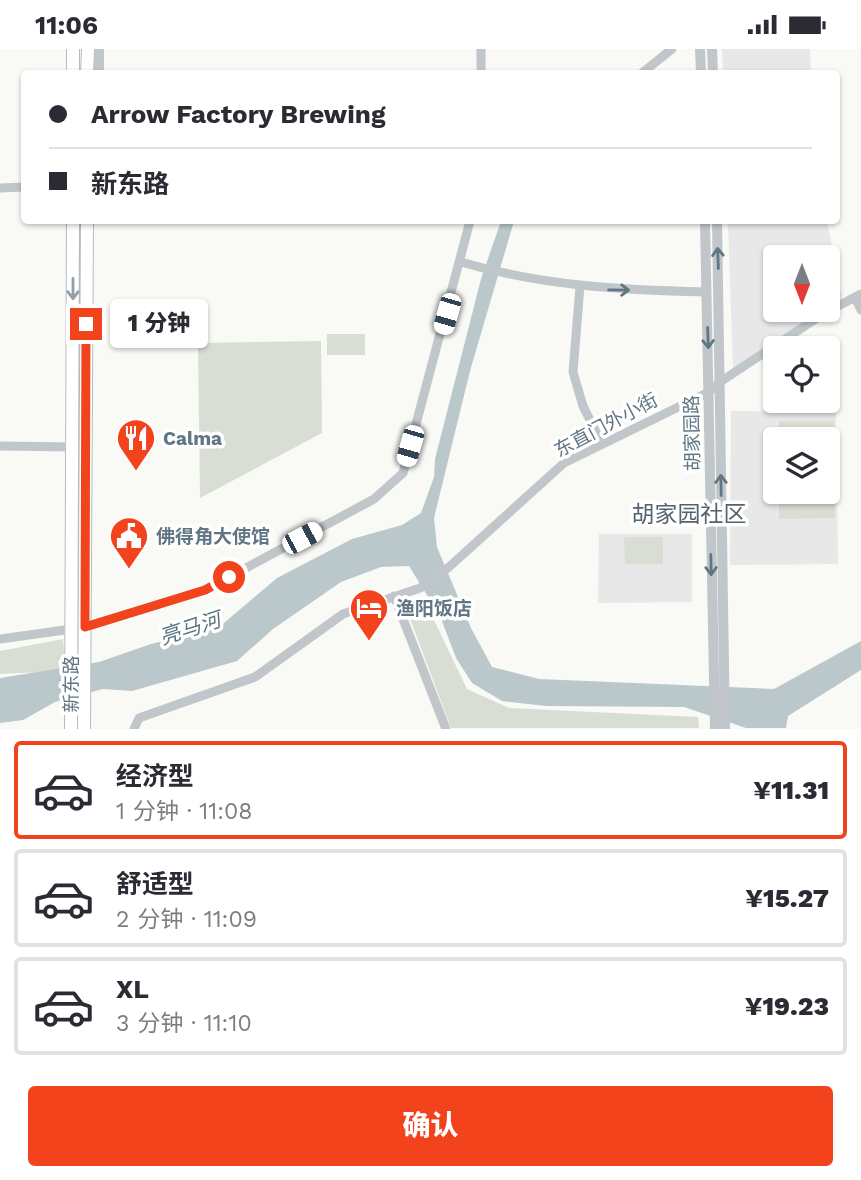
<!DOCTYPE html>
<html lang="zh">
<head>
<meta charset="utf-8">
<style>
	:root { --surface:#fff; --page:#f7f7f7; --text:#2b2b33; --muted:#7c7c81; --line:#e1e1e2; --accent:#f3431c }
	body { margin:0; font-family:"Work Sans","Noto Sans SC",sans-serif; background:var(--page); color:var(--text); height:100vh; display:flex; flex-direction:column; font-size:26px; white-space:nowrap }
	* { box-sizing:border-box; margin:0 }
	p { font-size:23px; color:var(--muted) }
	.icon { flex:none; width:38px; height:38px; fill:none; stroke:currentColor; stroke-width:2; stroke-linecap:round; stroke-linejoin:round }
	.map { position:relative; height:680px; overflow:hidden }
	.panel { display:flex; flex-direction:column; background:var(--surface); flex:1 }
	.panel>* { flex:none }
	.banner { position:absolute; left:21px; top:21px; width:819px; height:154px; border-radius:7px; box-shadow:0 2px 5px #0004; display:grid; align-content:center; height:154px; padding:0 28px; background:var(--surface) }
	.needle { width:46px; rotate:180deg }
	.controls { position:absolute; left:763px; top:196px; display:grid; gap:14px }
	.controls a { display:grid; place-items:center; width:77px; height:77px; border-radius:7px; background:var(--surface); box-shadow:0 2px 5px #0004; font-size:35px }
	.end { position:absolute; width:32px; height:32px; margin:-16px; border:9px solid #f3431c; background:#fff; box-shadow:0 0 0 4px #fff }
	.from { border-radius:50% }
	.bubble { position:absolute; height:49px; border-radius:7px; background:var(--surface); box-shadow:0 2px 5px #0004; font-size:23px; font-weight:800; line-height:49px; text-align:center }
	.car { position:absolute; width:21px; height:42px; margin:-21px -10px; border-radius:9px; box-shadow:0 0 5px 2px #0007; background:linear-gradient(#fff 24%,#345 0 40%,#fff 0 76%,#345 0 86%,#fff 0) }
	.banner b { display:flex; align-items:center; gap:24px; height:66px; font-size:26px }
	.banner b+b { border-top:2px solid var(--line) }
	.banner i { width:18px; height:18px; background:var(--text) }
	ul { padding:12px 0 0; list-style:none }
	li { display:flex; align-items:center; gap:21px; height:98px; margin:0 14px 10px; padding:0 14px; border:4px solid var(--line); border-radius:7px }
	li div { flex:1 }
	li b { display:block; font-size:26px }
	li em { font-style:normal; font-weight:800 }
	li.active { border-color:var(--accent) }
	li>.icon { width:63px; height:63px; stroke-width:1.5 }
	.action { display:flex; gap:14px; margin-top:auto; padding:14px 28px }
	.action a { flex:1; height:80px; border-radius:7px; background:var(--accent); color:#fff; font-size:28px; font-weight:800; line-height:80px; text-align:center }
	.status { display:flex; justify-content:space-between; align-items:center; height:49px; padding:0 35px; background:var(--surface); direction:ltr }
	.status svg { height:19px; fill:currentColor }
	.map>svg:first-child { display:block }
</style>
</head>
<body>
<div class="status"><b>11:06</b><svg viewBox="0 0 49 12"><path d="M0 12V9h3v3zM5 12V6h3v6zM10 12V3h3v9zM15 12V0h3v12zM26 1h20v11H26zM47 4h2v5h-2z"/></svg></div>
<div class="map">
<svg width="861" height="680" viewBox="0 0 861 680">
	<rect width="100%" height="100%" fill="#f9f9f6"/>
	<path fill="#e7e8e7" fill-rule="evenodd" d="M 722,0 L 810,0 L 811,24 L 723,24 Z
		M 728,172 L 827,172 L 842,249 L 828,258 L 828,208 L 775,208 L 775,261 L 824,261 L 733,321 Z
		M 731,362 L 836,363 L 838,515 L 730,516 ZM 775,390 L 828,390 L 828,443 L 775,443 Z
		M 599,485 L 692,485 L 692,553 L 598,554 Z"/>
	<path fill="#d9ded5" d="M 327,285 L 365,285 L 365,306 L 327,306 Z
		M 321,292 L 322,384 L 200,449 L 198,294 Z
		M 779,372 L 834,372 L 835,469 L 779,470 L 779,443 L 828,443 L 828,390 L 779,390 Z
		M 663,488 L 663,515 L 625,515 L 624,488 Z
		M 423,548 L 467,640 L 509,659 L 698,668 L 699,679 L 451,679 L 406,559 Z
		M 63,590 L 66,622 L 0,625 L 0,602 Z"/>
	<path fill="#bac8cc" d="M 501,172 L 514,172 L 470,322 L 434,469 L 437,498 L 471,579 L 492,618 L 539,630 L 774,640 L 861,592 L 861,621 L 788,667 L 786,679 L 746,679 L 684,658 L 546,657 L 502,652 L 472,634 L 456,609 L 440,567 L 409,517 L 381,518 L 341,533 L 273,580 L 237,612 L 132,642 L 103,640 L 55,653 L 23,671 L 0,674 L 0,629 L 99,613 L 151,595 L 218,579 L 277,529 L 352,490 L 402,476 L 421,464 L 434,428 L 435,410 L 481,230 Z"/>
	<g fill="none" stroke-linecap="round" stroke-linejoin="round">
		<g stroke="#b5bcc1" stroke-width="14">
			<path id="secondary" d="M 73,24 L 73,0
				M 87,24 L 88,0
				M 71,680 L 73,172
				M 84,680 L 87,172"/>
		</g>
		<path stroke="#c1c6ca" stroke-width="9" d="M 481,0 L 481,24
			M 642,24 L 672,0
			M 0,139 L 24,138
			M 461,213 C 542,237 623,241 706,243
			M 580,237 L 573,323 L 583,357 L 602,395
			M 855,248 L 861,261
			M 0,397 L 74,398
			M 394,547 L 446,680
			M 85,578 L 205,541 L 374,450 L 403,424 L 470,172
			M 0,590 L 72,580
			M 134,680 L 139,669 L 255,628 L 343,565 L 420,539 L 449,518 L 564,414 L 709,343 L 720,333 L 823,265 L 861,245"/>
		<path stroke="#c1c6ca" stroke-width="10" d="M 99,0 L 99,24
			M 700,0 L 701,24
			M 712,0 L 713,24
			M 705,172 L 715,680
			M 717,172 L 725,680"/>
		<use href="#secondary" stroke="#fff" stroke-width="12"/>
	</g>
	<defs><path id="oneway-shaft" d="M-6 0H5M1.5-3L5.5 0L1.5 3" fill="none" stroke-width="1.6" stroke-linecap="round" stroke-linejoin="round" transform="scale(1.75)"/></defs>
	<g stroke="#617684">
		<use href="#oneway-shaft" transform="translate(718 209) rotate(-92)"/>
		<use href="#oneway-shaft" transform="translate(619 241) rotate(1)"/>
		<use href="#oneway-shaft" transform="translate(708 289) rotate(88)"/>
		<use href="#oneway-shaft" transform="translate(721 436) rotate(-91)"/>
		<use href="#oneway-shaft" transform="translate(711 516) rotate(89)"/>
	</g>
	<use stroke="#909fa9" href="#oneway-shaft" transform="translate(73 240) rotate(90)"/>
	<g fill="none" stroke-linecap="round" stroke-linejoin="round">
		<path stroke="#f3431c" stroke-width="9" d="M 86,275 L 85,578 L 205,541 L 229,528"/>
	</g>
	<defs>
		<g id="restaurant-pin" transform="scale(2.0125)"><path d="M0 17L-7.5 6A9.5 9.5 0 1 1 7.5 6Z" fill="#f3431c" stroke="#fff"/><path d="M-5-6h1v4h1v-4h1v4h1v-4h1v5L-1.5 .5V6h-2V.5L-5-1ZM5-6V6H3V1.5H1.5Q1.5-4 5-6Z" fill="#fff"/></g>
		<g id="civic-pin" transform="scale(2.0125)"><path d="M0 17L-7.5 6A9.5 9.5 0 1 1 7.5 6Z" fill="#f3431c" stroke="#fff"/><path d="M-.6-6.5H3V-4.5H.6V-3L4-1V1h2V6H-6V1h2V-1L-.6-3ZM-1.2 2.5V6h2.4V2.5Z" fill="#fff"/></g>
		<g id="hotel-pin" transform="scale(2.0125)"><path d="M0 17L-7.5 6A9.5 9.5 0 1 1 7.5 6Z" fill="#f3431c" stroke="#fff"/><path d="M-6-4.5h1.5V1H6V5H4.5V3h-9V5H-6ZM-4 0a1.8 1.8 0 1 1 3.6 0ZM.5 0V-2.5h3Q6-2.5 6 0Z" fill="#fff"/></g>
	</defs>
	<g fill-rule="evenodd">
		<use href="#restaurant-pin" x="136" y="389"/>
		<use href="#civic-pin" x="129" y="487"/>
		<use href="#hotel-pin" x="369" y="559"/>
	</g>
	<g text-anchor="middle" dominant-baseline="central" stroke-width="7" stroke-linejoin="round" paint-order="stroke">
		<g font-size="19" fill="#617684" stroke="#fff">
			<text transform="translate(606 376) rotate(-28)">东直门外小街</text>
			<text transform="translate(692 384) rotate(-91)">胡家园路</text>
			<text transform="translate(71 635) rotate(-90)">新东路</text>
		</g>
		<g font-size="19" font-weight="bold" fill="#617684" stroke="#fff" text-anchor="start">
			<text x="163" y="389">Calma</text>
			<text x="156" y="487">佛得角大使馆</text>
			<text x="396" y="559">渔阳饭店</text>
		</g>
		<g font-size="21" font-style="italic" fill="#5c767e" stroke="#fff">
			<text transform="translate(190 579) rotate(-18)">亮马河</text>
		</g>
		<g font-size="23" fill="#54646e" stroke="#fff">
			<text x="689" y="465">胡家园社区</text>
		</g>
	</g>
</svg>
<div class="controls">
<a><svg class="needle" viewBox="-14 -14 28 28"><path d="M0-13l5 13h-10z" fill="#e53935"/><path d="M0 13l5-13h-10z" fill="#7c7c81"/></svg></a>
<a><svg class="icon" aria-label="locate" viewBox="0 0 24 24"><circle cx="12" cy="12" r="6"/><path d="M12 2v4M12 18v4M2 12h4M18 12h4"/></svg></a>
<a><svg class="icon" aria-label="layers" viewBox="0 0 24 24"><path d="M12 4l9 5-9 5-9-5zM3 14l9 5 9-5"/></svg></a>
</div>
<i class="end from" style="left:229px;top:528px"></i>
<i class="end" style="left:86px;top:275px"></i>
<div class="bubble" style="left:110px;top:250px;width:98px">1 分钟</div>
<i class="car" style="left:447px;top:265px;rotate:196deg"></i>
<i class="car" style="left:410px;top:397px;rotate:196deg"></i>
<i class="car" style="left:302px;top:489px;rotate:62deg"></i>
<div class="banner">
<b><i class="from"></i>Arrow Factory Brewing</b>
<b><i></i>新东路</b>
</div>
</div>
<section class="panel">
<ul>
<li class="active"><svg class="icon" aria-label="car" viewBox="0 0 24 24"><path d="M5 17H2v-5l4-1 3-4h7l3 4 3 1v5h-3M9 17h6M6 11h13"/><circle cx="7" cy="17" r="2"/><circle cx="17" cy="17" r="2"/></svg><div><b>经济型</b><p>1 分钟 · 11:08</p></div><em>¥11.31</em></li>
<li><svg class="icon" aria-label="car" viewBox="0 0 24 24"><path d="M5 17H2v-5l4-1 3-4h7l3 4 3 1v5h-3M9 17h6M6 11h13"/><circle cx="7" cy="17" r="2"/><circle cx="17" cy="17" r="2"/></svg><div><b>舒适型</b><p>2 分钟 · 11:09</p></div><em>¥15.27</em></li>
<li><svg class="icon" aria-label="car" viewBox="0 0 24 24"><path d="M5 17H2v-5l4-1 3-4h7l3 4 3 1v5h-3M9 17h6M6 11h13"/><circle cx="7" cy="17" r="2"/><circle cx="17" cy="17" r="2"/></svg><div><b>XL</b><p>3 分钟 · 11:10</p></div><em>¥19.23</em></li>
</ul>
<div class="action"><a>确认</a></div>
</section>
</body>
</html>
